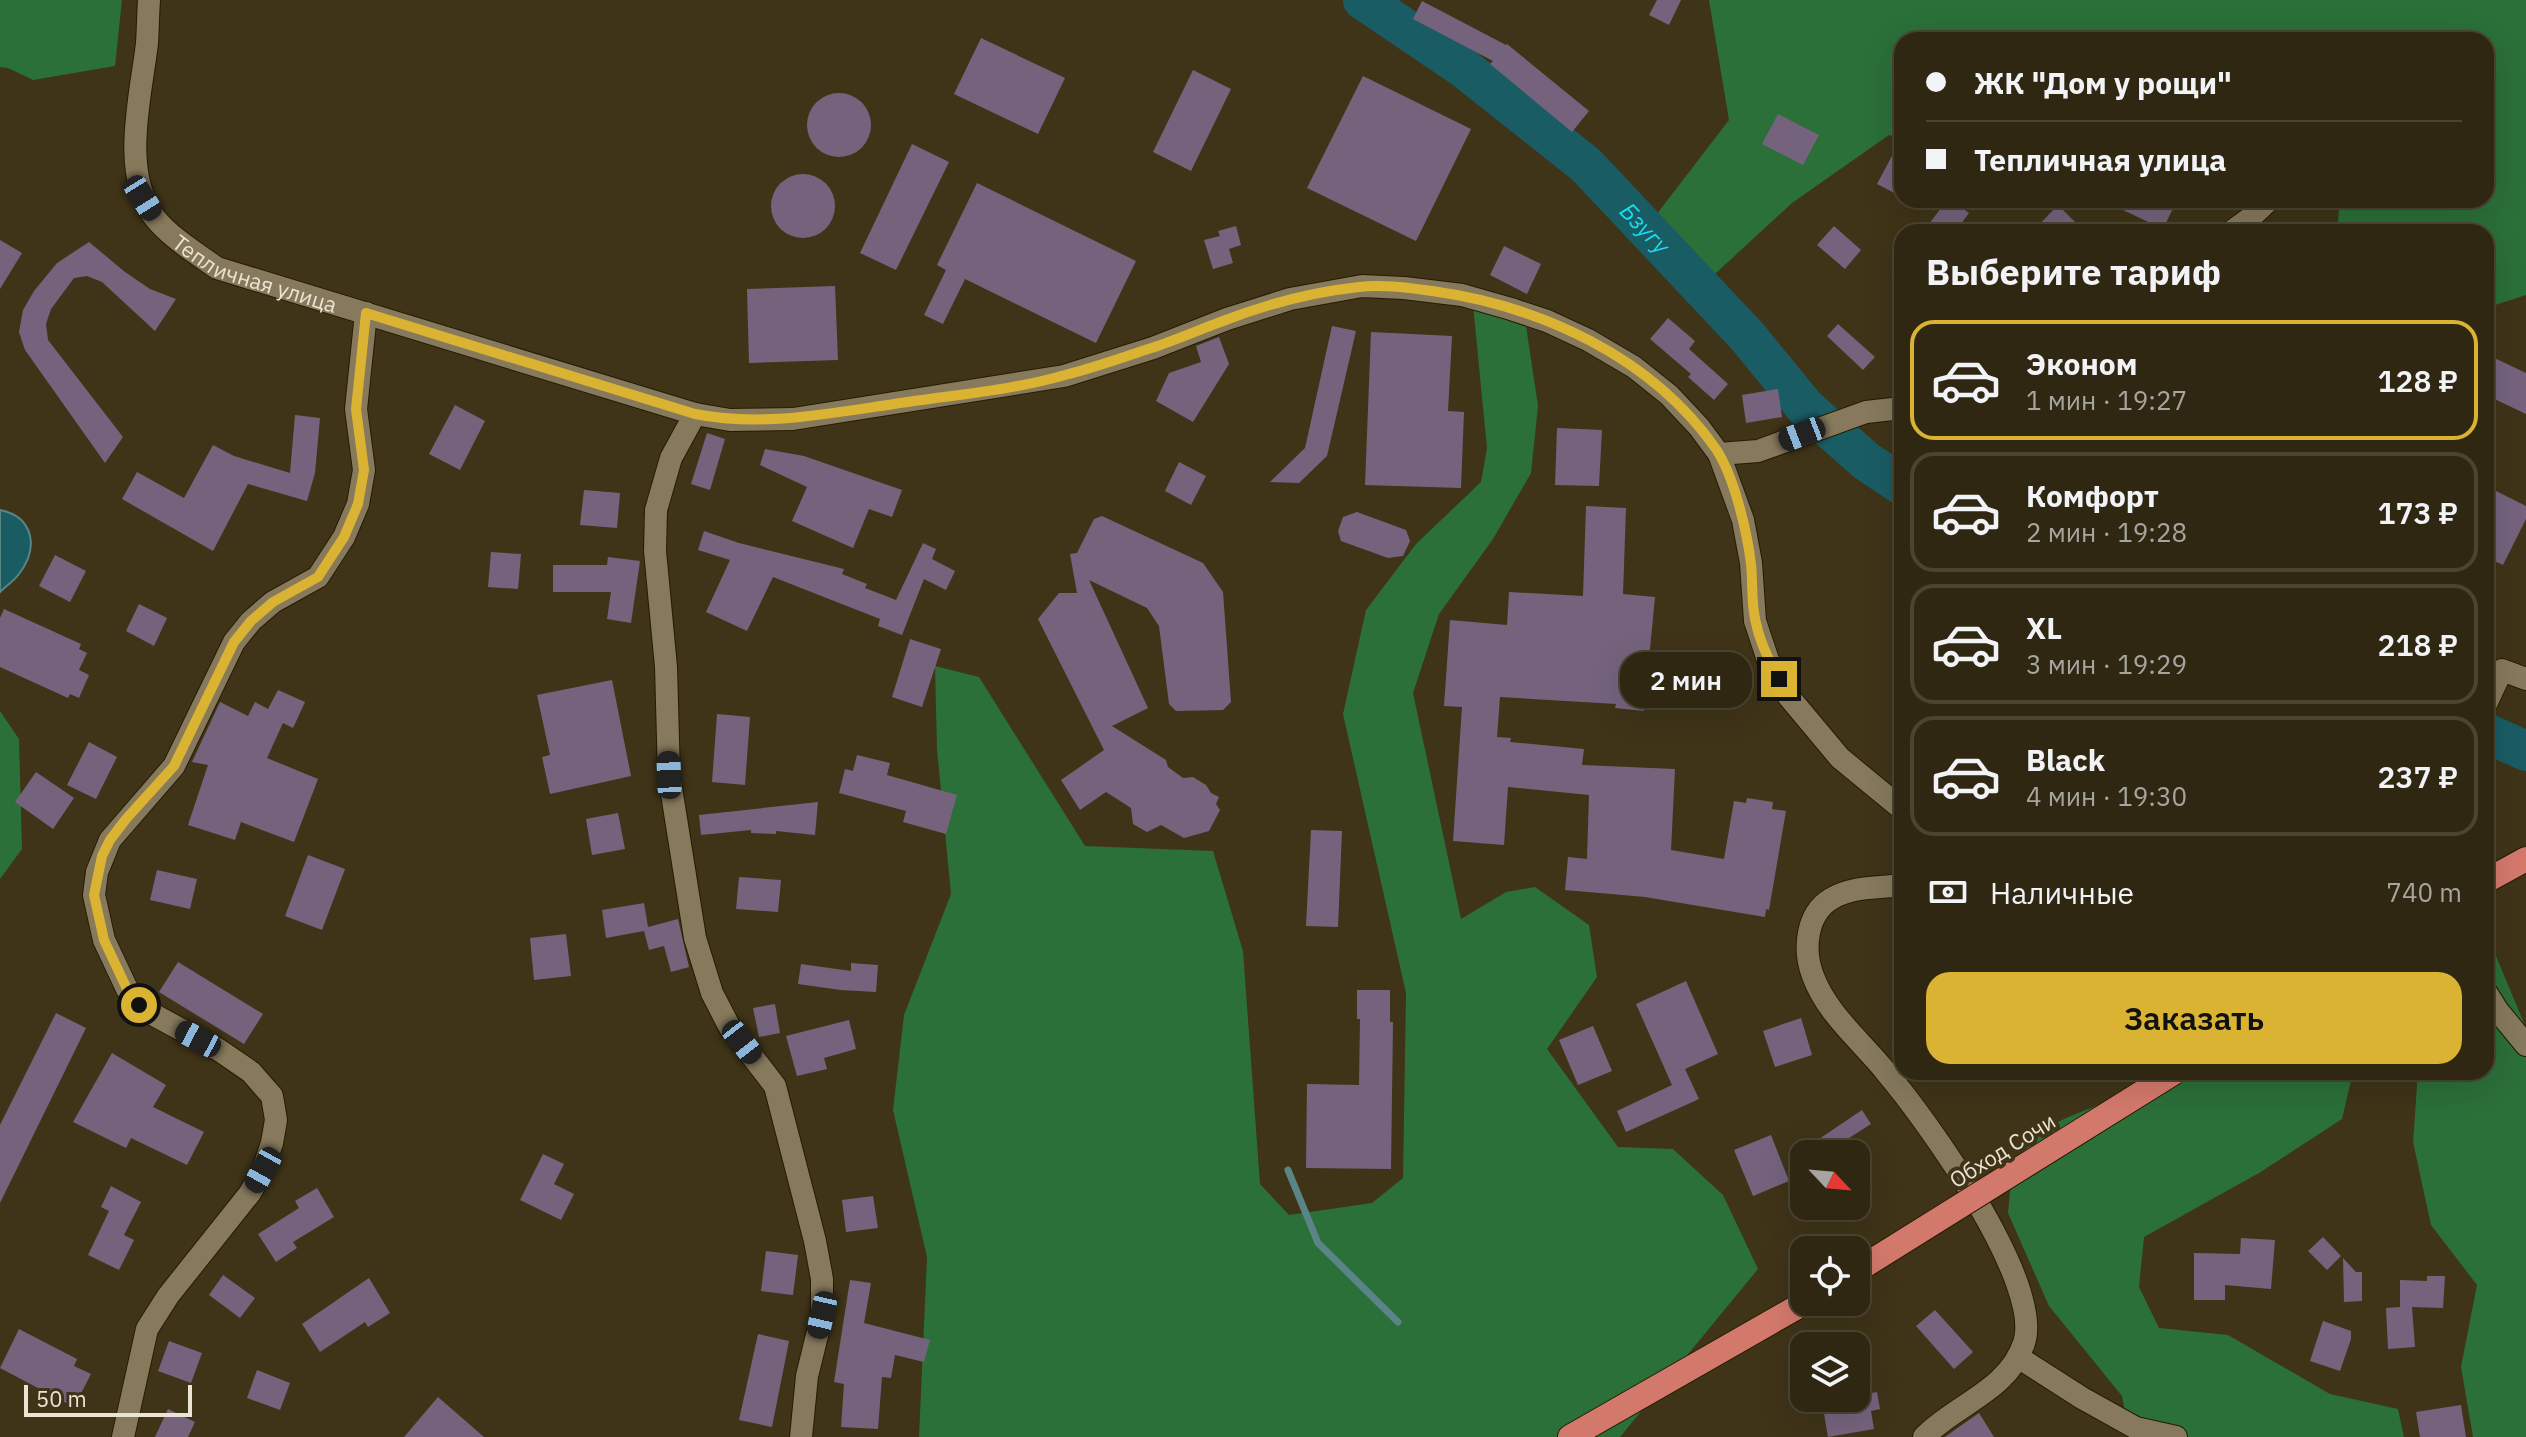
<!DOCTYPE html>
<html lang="ru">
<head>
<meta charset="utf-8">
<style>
	:root { --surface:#2f2712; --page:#3b3320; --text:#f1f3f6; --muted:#a7a59f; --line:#4a4432; --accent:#dab333 }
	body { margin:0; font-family:"IBM Plex Sans",sans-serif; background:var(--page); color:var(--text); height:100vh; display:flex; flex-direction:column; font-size:30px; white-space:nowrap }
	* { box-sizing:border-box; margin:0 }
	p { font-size:26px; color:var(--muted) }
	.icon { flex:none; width:44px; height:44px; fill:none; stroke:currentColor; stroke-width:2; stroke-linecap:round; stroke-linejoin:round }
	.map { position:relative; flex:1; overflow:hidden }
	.drawer { position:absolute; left:1894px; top:224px; width:600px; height:856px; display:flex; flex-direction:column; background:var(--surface); border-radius:24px; box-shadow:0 8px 32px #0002,0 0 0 2px var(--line) }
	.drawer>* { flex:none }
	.top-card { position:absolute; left:1894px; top:32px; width:600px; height:176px; border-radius:24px; box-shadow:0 8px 32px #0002,0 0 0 2px var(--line); display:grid; align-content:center; height:176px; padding:0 32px; background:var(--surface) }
	.needle { width:52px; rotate:116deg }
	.controls { position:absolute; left:1790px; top:1140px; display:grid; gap:16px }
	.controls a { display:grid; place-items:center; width:80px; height:80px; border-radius:16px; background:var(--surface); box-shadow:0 8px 32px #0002,0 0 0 2px var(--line); font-size:40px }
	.scale { position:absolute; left:24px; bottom:20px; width:168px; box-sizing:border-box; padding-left:8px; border:4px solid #ebe4d4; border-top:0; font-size:22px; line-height:28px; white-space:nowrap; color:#ebe4d4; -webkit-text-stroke:6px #3f3418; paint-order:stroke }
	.end { position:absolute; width:36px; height:36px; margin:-18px; border:10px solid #dab333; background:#111; box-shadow:0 0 0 4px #111 }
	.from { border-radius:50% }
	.bubble { position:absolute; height:56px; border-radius:24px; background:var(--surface); box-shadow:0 8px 32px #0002,0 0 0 2px var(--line); font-size:26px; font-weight:600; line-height:56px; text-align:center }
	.car { position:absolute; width:24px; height:48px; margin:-24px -12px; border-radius:10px; box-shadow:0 0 6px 2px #0007; background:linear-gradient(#222 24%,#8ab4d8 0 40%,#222 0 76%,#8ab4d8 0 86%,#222 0) }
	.top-card b { display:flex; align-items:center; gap:28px; height:76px; font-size:30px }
	.top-card b+b { border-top:2px solid var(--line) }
	.top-card i { width:20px; height:20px; background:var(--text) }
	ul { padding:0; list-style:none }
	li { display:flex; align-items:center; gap:24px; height:120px; margin:0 16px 12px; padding:0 16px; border:4px solid var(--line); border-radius:24px }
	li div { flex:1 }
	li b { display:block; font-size:30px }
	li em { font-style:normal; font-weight:600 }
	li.selected { border-color:var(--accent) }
	li>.icon { width:72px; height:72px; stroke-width:1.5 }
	h2 { padding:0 32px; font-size:36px; line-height:96px }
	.pay { display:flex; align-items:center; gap:20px; height:88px; padding:0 32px; font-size:30px }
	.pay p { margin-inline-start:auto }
	.action { display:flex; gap:16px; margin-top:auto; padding:16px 32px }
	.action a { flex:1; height:92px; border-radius:24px; background:var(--accent); color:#111; font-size:32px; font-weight:600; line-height:92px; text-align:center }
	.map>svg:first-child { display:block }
</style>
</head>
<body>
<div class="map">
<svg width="2526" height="1437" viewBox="0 0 2526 1437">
	<rect width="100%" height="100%" fill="#3f3418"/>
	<path fill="#2b6f39" d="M 0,0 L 122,0 L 115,66 L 33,80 L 8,68 L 0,67 Z
		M 1709,0 L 2526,0 L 2526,295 L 2486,308 L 2486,232 L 2337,232 L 2340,200 L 2486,200 L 2486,40 L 1902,40 L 1902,139 L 1889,135 L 1792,203 L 1690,297 L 1643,232 L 1729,120 Z
		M 1473,305 L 1525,319 L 1538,406 L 1531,473 L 1493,539 L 1439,614 L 1413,693 L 1461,919 L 1506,892 L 1535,887 L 1589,925 L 1597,977 L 1547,1049 L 1618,1147 L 1673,1149 L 1723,1195 L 1758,1269 L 1620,1437 L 919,1437 L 927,1257 L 893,1110 L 904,1015 L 951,894 L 937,749 L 935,666 L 979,677 L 1085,846 L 1213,851 L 1243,951 L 1260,1184 L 1289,1215 L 1372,1203 L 1403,1178 L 1406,993 L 1343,714 L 1366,610 L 1416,544 L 1481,482 L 1487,448 Z
		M 0,711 L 19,739 L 22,849 L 0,879 Z
		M 2486,932 L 2526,1028 L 2526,1437 L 2473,1437 L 2461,1367 L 2477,1285 L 2431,1225 L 2413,1142 L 2418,1072 L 2486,1072 Z
		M 2141,1072 L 2353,1072 L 2342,1119 L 2259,1173 L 2144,1237 L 2139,1287 L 2159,1328 L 2228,1335 L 2330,1394 L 2398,1409 L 2404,1437 L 2130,1437 L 2122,1396 L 2049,1306 L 2008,1213 L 2013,1162 C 2025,1151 2037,1137 2050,1127 C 2075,1109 2131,1102 2141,1072 Z"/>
	<path fill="#1a5c64" stroke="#598586" stroke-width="2" d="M 0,510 C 34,517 39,548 19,574 C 14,581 6,586 0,592 Z"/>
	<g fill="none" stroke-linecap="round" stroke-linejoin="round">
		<path stroke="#598586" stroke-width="7" d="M 1288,1170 L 1318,1243 L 1398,1322"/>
		<g stroke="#1a5c64" stroke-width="40">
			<path id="s1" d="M 1363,0 L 1465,69 L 1586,165 L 1747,336 L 1805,407 L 1866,461 L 1902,485"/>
			<path d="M 2486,733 L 2526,751"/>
		</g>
	</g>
	<path fill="#75637d" d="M 1657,0 L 1681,0 L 1669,25 L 1649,15 Z
		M 1422,1 L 1506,45 L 1507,44 L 1589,111 L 1572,132 L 1490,64 L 1493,61 L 1413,19 Z
		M 981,38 L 1065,78 L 1038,134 L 954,94 Z
		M 1193,70 L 1231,89 L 1191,171 L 1153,152 Z
		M 1363,76 L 1471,129 L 1416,241 L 1307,188 Z
		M807 125a32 32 0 1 1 64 0a32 32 0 1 1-64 0Z
		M 1778,114 L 1819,135 L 1803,165 L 1762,144 Z
		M 1902,137 L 1902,197 L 1877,184 Z
		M 912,144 L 949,162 L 896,270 L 860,253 Z
		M771 206a32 32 0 1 1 64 0a32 32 0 1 1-64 0Z
		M 977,183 L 1136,261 L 1096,343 L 965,279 L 943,324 L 924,315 L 946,270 L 937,265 Z
		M 1947,200 L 1951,200 L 1969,213 L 1955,232 L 1923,232 Z
		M 2102,200 L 2177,200 L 2163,229 Z
		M 2058,205 L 2085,232 L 2032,232 Z
		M 1236,226 L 1241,245 L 1229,249 L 1233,263 L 1213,269 L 1204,240 L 1220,236 L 1218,231 Z
		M 1834,226 L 1861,250 L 1845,269 L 1817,245 Z
		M 0,240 L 22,253 L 0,289 Z
		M 89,242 L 125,272 L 150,289 L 176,299 L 155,331 L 102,282 L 87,276 L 74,278 L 51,309 L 46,324 L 48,340 L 123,437 L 105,463 L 25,350 L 19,332 L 23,310 L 34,291 L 57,263 Z
		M 1504,246 L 1541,264 L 1527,294 L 1490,275 Z
		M 835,286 L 838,360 L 749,363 L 747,289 Z
		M 1668,318 L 1695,341 L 1689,349 L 1728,384 L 1714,400 L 1688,377 L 1691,374 L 1650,339 Z
		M 1838,324 L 1875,357 L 1863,370 L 1827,336 Z
		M 1332,326 L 1356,331 L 1327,456 L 1299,483 L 1270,482 L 1305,448 Z
		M 1371,332 L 1452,336 L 1448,411 L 1464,412 L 1461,488 L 1365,485 Z
		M 1219,337 L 1229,364 L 1193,422 L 1156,401 L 1169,373 L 1201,362 L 1196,346 Z
		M 2486,354 L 2526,373 L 2526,414 L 2486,395 Z
		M 1778,389 L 1782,417 L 1746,423 L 1742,395 Z
		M 455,405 L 485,421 L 460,470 L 429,454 Z
		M 295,415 L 320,418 L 315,473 L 307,501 L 248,484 L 213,551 L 122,499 L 137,472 L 184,498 L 213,445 L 234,456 L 290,473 Z
		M 1557,428 L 1602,430 L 1599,486 L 1555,485 Z
		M 707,433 L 725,439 L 710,490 L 691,484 Z
		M 765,449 L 804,456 L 902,490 L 892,517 L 869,509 L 853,548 L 792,521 L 807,487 L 760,465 Z
		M 1179,462 L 1206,476 L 1191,505 L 1165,491 Z
		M 2486,486 L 2526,506 L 2526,519 L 2503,565 L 2486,557 Z
		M 584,490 L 620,493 L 617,528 L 580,525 Z
		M 1586,506 L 1626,508 L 1623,594 L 1655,597 L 1644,711 L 1615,708 L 1616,704 L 1500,697 L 1497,737 L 1511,738 L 1510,742 L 1584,749 L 1582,765 L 1675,769 L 1671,850 L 1724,859 L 1734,801 L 1746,803 L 1747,798 L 1773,802 L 1772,809 L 1786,811 L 1769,910 L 1766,909 L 1765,917 L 1645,897 L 1565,890 L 1568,857 L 1587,859 L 1589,795 L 1508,787 L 1504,845 L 1453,841 L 1462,707 L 1444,706 L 1450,620 L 1507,625 L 1509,592 L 1583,596 Z
		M 1357,512 L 1406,530 L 1410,541 L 1403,556 L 1388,558 L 1341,541 L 1338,531 L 1343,517 Z
		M 1102,516 L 1203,563 L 1223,592 L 1231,702 L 1223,710 L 1176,711 L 1169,704 L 1159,626 L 1147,608 L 1089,580 L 1148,708 L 1112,726 L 1166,760 L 1168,767 L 1183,778 L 1193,777 L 1206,785 L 1211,793 L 1219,797 L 1216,804 L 1220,810 L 1209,831 L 1184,838 L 1161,825 L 1147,832 L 1133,824 L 1131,808 L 1106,792 L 1080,810 L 1061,780 L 1104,750 L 1038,619 L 1059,593 L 1077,593 L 1070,554 L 1077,553 L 1094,519 Z
		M 704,531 L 739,543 L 844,569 L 842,574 L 867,584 L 865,588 L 896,600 L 923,543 L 936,549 L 932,559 L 955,571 L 946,590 L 924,579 L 902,635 L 878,626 L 880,619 L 773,577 L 747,631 L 706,612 L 730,560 L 698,550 Z
		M 491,552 L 521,554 L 518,589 L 488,587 Z
		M 55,555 L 86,571 L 70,602 L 39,586 Z
		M 608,557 L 640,561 L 631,623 L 607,619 L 611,592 L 553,592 L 553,565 L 607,565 Z
		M 139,604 L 167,618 L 154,646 L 126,631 Z
		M 4,609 L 81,644 L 79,649 L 87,653 L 79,670 L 89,675 L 79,698 L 70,694 L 68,698 L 0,667 L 0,618 Z
		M 910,639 L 941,649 L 922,707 L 892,697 Z
		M 612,680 L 631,776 L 550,794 L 542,757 L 550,755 L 537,695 Z
		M 278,690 L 305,702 L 293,728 L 283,723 L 267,758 L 318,779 L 294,842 L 241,822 L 235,840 L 188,825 L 208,765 L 192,762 L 220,702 L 248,716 L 255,702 L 268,709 Z
		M 717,714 L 750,717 L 745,785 L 712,782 Z
		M 89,742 L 117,757 L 96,799 L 67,785 Z
		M 857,755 L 890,763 L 887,775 L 957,795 L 946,834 L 903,822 L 906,811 L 839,793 L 845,769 L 853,771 Z
		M 36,772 L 74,798 L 53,829 L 15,802 Z
		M 818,802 L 815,835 L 776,831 L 776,834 L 751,833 L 751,830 L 701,835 L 699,815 Z
		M 618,813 L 625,849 L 592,855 L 586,819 Z
		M 1311,830 L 1342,831 L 1338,927 L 1306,926 Z
		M 308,855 L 345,869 L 322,930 L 285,916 Z
		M 157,870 L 197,879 L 190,909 L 150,900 Z
		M 739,877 L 781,880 L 778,912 L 736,909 Z
		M 644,903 L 648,927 L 678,919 L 689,967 L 671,972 L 664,946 L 649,950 L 644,931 L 606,938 L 602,910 Z
		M 566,934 L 571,976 L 534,980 L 530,938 Z
		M 178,962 L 263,1014 L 244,1044 L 159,992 Z
		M 851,963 L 878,965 L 876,992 L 841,990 L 798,984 L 801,964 L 851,971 Z
		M 1686,981 L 1718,1054 L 1685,1069 L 1699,1099 L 1626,1132 L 1617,1111 L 1672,1085 L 1636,1004 Z
		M 1357,990 L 1390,990 L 1390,1022 L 1393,1022 L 1391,1169 L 1306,1168 L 1307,1084 L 1359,1085 L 1360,1019 L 1357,1019 Z
		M 775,1004 L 780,1033 L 759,1037 L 753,1008 Z
		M 56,1013 L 86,1028 L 0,1203 L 0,1125 Z
		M 1801,1018 L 1812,1055 L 1775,1067 L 1763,1031 Z
		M 849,1020 L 856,1049 L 824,1058 L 827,1069 L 797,1076 L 786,1036 Z
		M 1593,1026 L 1612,1071 L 1578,1085 L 1559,1040 Z
		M 112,1053 L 166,1085 L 153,1107 L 204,1132 L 187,1165 L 131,1138 L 126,1148 L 73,1122 Z
		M 1862,1110 L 1871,1124 L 1824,1154 L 1816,1141 Z
		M 1771,1135 L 1789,1181 L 1753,1196 L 1734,1150 Z
		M 543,1154 L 564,1164 L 554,1184 L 574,1194 L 561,1220 L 520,1200 Z
		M 111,1186 L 141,1202 L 124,1235 L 134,1240 L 119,1270 L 88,1255 L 109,1211 L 101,1207 Z
		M 317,1188 L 334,1217 L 293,1242 L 297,1248 L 276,1262 L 258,1234 L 299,1208 L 295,1201 Z
		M 873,1196 L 878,1228 L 846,1232 L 842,1200 Z
		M 2323,1237 L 2341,1256 L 2327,1270 L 2308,1251 Z
		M 2241,1238 L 2275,1240 L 2271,1289 L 2225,1285 L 2225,1300 L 2194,1300 L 2194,1253 L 2240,1254 Z
		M 766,1251 L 798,1255 L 793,1295 L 761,1291 Z
		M 2343,1258 L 2356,1272 L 2362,1272 L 2362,1301 L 2344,1302 Z
		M 223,1275 L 255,1298 L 240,1318 L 209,1295 Z
		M 2427,1276 L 2445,1276 L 2443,1308 L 2412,1307 L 2415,1347 L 2388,1349 L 2386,1308 L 2400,1307 L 2400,1280 L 2427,1281 Z
		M 369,1278 L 390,1313 L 368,1327 L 365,1322 L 320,1352 L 302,1324 Z
		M 850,1280 L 871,1283 L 864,1323 L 930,1340 L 924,1362 L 895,1355 L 891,1378 L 882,1377 L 878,1429 L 841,1427 L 844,1384 L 834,1382 Z
		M 1935,1310 L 1973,1352 L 1954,1369 L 1916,1326 Z
		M 2323,1321 L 2351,1331 L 2351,1339 L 2340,1371 L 2310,1361 Z
		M 19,1329 L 77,1359 L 74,1366 L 91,1374 L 74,1407 L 0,1368 Z
		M 758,1334 L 789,1341 L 772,1427 L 739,1420 Z
		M 169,1341 L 202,1353 L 191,1383 L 158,1371 Z
		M 257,1370 L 290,1383 L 280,1410 L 247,1398 Z
		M 1877,1392 L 1880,1409 L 1871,1411 L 1874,1429 L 1828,1437 L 1822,1402 L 1856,1398 L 1856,1396 Z
		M 438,1397 L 484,1437 L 404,1437 Z
		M 2461,1405 L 2466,1437 L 2420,1437 L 2416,1412 Z
		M 168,1409 L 195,1422 L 188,1437 L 155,1437 Z
		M 1979,1413 L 1994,1437 L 1945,1437 L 1959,1427 Z"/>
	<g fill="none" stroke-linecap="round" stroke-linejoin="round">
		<g stroke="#261b01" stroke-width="24">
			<g id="minor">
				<path id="s2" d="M 149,0 C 148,14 148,29 147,43 C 141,96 120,172 155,218 C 171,238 196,253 217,268 L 695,414 L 730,420 L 793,419 L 1064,376 L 1153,348 L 1227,319 L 1290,299 L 1362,286 L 1404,288 L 1462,295 L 1511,309 L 1547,321 L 1588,340 L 1634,367 L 1669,395 L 1699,427 L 1719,454 L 1743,520 L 1751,563 L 1755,621 L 1768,660 L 1789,697 L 1840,758 L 1902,809"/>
				<path d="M 2231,232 L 2249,219 L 2269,200"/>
				<path d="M 695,414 L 671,458 L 656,510 L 655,551 L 666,667 L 669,775 L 695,938 L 712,993 L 729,1026 L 775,1086 L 815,1241 L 822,1279 L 822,1315 L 807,1376 L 801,1437"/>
				<path d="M 1719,454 L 1758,451 L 1866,412 L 1902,408"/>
				<path d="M 2486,704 L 2502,670 L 2526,679"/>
				<path d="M 1902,885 C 1879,888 1851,886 1831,899 C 1806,914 1803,950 1813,976 C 1827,1014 1861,1041 1886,1072 C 1926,1119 2044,1283 2024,1343 C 2008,1391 1956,1404 1924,1437"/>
				<path d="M 2486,992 L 2498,1011 L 2526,1045"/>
				<path d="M 2018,1357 L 2082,1398 L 2136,1428 L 2176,1437"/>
				<path d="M 123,1437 L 147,1329 L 168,1296 L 250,1193 L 263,1170 L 272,1143 L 276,1120 L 272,1096 L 251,1072 L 219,1050 L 154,1015 L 139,1005 L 127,989 L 104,940 L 94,895 L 97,872 L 110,840 L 174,766 L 234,642 L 251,621 L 273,602 L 318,577 L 344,537 L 358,504 L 364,470 L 356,409 L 366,313"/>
			</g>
		</g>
		<g stroke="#261b01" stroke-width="26">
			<path id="highway" d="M 2486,881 L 2526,859
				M 1570,1437 L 1806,1302"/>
		</g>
		<use href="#minor" stroke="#86795c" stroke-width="22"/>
		<use href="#highway" stroke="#d3796c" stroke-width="24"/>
		<g stroke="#261b01" stroke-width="26" stroke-linecap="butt">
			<path id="highway-bridge" d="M 1856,1271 L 2175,1072"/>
		</g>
		<use href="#highway-bridge" stroke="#d3796c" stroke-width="24"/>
	</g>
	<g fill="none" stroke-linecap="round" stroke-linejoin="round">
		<path stroke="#dab333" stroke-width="10" d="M 139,1005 L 127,989 L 104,940 L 94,895 L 102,856 L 110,840 L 126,819 L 174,766 L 234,642 L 251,621 L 273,602 L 318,577 L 344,537 L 358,504 L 364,470 L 356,409 L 366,313 L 695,414 C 762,427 827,414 894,404 C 950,395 1010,391 1065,375 C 1093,368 1121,358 1148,349 C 1174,341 1198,330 1223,321 C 1267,304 1312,292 1359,287 C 1383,284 1409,288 1432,291 C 1541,306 1652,357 1716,449 C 1734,476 1747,531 1751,564 C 1753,583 1751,605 1756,623 C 1760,643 1769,661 1779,679"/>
	</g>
	<g text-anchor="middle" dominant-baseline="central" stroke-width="8" stroke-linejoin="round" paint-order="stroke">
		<g font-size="22" fill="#ebe4d4" stroke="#3f3418">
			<text stroke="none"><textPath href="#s2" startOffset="340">Тепличная улица</textPath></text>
			<text transform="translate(2002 1150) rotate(-32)">Обход Сочи</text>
		</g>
		<g font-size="24" font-style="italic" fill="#18def3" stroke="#3f3418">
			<text stroke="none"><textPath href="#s1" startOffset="364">Бзугу</textPath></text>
		</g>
	</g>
</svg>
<div class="controls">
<a><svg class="needle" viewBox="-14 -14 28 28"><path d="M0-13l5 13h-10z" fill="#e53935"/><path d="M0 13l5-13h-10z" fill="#a7a59f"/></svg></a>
<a><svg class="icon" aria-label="locate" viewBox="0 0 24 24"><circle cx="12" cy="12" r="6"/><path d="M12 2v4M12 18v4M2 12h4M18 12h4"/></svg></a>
<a><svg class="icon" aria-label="layers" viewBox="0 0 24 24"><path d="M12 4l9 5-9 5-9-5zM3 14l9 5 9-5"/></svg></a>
</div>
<div class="scale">50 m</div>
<i class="end from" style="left:139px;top:1005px"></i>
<i class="end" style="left:1779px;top:679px"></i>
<div class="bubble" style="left:1620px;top:652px;width:132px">2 мин</div>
<i class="car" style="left:143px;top:198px;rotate:148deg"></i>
<i class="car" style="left:1802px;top:434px;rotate:249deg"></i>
<i class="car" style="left:669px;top:775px;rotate:358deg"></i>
<i class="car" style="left:198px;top:1039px;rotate:298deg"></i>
<i class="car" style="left:742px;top:1042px;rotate:142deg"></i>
<i class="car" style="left:263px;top:1170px;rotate:209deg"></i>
<i class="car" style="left:822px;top:1315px;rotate:193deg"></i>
<div class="top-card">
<b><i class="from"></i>ЖК &quot;Дом у рощи&quot;</b>
<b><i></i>Тепличная улица</b>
</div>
<section class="drawer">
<h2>Выберите тариф</h2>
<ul>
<li class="selected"><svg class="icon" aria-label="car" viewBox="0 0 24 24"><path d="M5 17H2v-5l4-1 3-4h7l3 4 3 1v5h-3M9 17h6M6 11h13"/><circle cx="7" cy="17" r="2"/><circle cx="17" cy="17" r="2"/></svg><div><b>Эконом</b><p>1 мин · 19:27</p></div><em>128 ₽</em></li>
<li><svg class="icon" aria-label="car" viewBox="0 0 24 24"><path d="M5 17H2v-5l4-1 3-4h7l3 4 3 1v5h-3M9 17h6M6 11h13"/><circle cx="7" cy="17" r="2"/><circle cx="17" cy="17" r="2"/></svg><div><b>Комфорт</b><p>2 мин · 19:28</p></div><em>173 ₽</em></li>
<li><svg class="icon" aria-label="car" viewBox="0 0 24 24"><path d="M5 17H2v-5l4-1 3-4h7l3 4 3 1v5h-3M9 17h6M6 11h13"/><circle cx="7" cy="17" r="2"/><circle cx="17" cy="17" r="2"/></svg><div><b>XL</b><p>3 мин · 19:29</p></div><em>218 ₽</em></li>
<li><svg class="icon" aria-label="car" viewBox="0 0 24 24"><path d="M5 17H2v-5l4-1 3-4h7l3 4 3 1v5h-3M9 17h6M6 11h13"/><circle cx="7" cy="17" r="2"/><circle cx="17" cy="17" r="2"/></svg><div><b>Black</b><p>4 мин · 19:30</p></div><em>237 ₽</em></li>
</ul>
<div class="pay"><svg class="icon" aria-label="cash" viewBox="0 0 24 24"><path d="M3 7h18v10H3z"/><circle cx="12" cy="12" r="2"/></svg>Наличные<p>740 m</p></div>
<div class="action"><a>Заказать</a></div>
</section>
</div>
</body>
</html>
